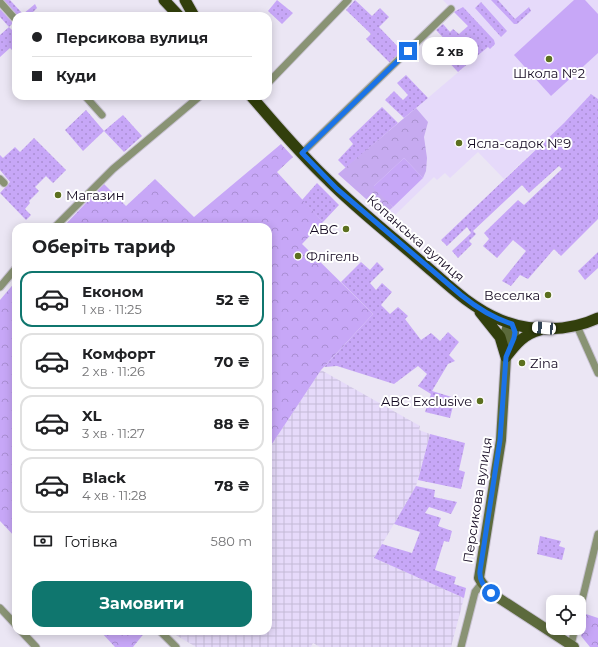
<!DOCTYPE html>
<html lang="uk">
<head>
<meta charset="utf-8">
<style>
	:root { --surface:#fff; --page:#f2f2f2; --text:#202124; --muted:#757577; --line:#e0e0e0; --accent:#0f766e }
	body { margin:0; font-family:Montserrat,sans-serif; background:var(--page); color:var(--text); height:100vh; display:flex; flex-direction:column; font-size:15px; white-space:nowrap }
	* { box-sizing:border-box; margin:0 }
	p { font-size:13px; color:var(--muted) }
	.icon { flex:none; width:22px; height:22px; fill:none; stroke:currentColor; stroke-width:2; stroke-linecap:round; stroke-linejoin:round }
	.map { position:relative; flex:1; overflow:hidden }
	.sheet { position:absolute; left:12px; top:223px; width:260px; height:412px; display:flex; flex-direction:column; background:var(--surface); border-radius:12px; box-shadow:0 2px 10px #0003 }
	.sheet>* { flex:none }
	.hud { position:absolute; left:12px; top:12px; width:260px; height:88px; border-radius:12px; box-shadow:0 2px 10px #0003; display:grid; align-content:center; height:88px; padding:0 20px; background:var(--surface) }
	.controls { position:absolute; left:546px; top:595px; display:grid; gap:8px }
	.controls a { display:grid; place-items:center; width:40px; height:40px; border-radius:8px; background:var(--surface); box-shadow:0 2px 10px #0003; font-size:20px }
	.end { position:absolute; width:18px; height:18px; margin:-9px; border:5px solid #1a73e8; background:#fff; box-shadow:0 0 0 2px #fff }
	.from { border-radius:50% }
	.bubble { position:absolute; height:28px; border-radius:12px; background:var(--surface); box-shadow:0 2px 10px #0003; font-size:13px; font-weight:700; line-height:28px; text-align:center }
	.car { position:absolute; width:12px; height:24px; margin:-12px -6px; border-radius:5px; box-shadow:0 0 3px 1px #0007; background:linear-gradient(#fff 24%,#345 0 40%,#fff 0 76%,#345 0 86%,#fff 0) }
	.hud b { display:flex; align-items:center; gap:14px; height:38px; font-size:15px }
	.hud b+b { border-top:1px solid var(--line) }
	.hud i { width:10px; height:10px; background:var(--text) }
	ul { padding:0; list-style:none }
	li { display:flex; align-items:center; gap:12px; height:56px; margin:0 8px 6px; padding:0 12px; border:2px solid var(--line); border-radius:12px }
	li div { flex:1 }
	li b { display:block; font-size:15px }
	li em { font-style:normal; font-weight:700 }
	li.active { border-color:var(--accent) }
	li>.icon { width:36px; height:36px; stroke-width:1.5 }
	h2 { padding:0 20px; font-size:18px; line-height:48px }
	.pay { display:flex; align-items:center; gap:10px; height:44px; padding:0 20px; font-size:15px }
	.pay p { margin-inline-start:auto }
	.primary-button { display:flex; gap:8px; margin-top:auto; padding:8px 20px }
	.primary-button a { flex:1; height:46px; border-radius:12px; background:var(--accent); color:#fff; font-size:16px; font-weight:700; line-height:46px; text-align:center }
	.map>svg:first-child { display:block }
</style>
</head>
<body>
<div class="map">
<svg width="598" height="647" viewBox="0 0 598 647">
	<defs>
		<pattern id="industrial-grid" width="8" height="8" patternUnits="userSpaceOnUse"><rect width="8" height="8" fill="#e6dafa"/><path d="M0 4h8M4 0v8" fill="none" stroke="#c4bad6"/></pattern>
		<pattern id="grass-dots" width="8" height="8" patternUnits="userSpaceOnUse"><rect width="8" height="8" fill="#c7a7f7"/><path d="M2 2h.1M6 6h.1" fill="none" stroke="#aa8ed3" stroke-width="1.8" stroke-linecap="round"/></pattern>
		<pattern id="forest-crowns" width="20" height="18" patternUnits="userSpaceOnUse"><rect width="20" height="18" fill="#c6aaf0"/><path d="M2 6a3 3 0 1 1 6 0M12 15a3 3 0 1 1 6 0" fill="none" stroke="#a991ce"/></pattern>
		<pattern id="park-crowns" width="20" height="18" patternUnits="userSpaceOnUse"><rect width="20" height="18" fill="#c7a7f7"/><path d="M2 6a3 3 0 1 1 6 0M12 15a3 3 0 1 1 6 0" fill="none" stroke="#aa8ed3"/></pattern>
	</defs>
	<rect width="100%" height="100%" fill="#ebe6f4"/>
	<path fill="#e6dafa" d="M 443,0 L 598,0 L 598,99 L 591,94 L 564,123 L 504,179 L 478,152 L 450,178 L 445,173 L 437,180 L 434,177 L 390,220 L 338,174 L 488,47 Z"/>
	<path fill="url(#industrial-grid)" d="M 321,370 L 420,426 L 419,430 L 430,434 L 416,486 L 374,558 L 464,598 L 451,647 L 320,647 L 313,643 L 311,647 L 196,647 L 169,631 L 268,631 L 268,450 Z"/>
	<path fill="url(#grass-dots)" d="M 3,0 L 10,0 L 23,14 L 35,4 L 37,8 L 29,16 L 18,16 Z
		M 277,0 L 293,13 L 282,24 L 268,11 Z
		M 355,0 L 372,16 L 380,8 L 389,17 L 379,27 L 402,51 L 390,63 L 366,39 L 371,34 L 346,10 Z
		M 491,0 L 498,0 L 515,19 L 529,7 L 531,11 L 517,24 L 514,24 Z
		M 481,2 L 507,31 L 501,37 L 475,8 Z
		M 463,7 L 494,40 L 495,44 L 490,49 L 488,47 L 458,72 L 442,55 L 451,46 L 436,30 L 443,24 L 450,32 L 453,29 L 459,34 L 468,26 L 454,12 Z
		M 0,9 L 13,23 L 9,27 L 16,34 L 16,54 L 10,48 L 0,57 L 0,35 L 9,27 L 0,17 Z
		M 406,75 L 428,98 L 404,118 L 385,100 L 394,91 L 403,100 L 408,95 L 397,83 Z
		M 591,94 L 598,99 L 598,219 L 561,256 L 554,249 L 528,279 L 520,275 L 511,286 L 502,281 L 526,251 L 513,240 L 497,258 L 483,246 L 489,239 L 484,233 L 518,200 L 524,205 L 562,169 L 559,166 L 529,193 L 522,185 L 473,231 L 476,234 L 469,241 L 472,244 L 458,258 L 452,251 L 471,233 L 467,227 L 447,246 L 441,240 L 564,123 Z
		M 382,107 L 398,123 L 346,168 L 338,160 L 353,144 L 349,139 Z
		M 86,110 L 104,131 L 123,115 L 142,136 L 124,152 L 104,131 L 83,151 L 65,130 Z
		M 34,138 L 66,170 L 53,183 L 46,176 L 35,187 L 39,191 L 29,201 L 30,203 L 25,209 L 31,215 L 26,220 L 0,193 L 10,182 L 0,170 L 0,155 L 3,158 L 15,147 L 20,152 Z
		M 317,183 L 339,205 L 323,222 L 302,200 Z
		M 598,252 L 598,268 L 585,280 L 578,271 Z
		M 361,262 L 370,270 L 377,262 L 384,269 L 370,283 L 376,290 L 382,283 L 392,292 L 381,305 L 390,314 L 398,307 L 408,316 L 405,319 L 421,340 L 431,333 L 440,341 L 448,332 L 459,342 L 449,355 L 455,361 L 448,364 L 432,391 L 455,398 L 450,418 L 425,412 L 431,394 L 418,386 L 427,374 L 418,366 L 394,384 L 337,366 L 324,367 L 373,314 L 341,282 Z
		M 430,434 L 465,443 L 459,470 L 465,472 L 461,489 L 418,480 Z
		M 416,486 L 435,490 L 434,497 L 457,502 L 451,514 L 429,507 L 425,513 L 441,518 L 438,526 L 452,531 L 449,542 L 444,541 L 435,570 L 456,577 L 454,584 L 466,588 L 464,598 L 374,558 L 382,544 L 412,553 L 420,532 L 394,524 Z
		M 540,536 L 561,541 L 559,546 L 565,548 L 562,560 L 537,554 Z"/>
	<path fill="url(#forest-crowns)" d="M 416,108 L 428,122 L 424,137 L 427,158 L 426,171 L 423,178 L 404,158 L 374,186 L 393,207 L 384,215 L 338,174 Z"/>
	<path fill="url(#park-crowns)" d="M 281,144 L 293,157 L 277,172 L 323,222 L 302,244 L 373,314 L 321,370 L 268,450 L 268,227 L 63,227 L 104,184 L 126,206 L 155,179 L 194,217 Z
		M 404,158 L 423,178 L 393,207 L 373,187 Z
		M 16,281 L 16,538 L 0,521 L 0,300 Z
		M 586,614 L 598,618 L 598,647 L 590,647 L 581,636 Z
		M 100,631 L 146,631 L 133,647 L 115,647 Z"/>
	<path fill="#c7a7f7" d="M 574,0 L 585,0 L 598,14 L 598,53 L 551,96 L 514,55 Z"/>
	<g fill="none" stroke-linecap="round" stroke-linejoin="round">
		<g stroke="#c8c2d2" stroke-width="9">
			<path id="minor" d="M 0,2 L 16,20
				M 268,83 L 348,0
				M 85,96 L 102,115
				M 302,153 L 451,9
				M 0,179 L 4,183
				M 55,227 L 113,169 L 200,96
				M 0,287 L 16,268
				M 577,326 L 598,373
				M 0,608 L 16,625
				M 579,613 L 598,534
				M 21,631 L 36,647
				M 160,631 L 176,647
				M 571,645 L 575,628
				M 461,647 L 475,592 L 482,583"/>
		</g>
		<g stroke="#c8c2d2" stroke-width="12">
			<path id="secondary" d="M 508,352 C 513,342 517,335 512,324 L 508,325 L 505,335 L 506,357 L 501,440 L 479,578 L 482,583 L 491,593 L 574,647"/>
		</g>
		<g stroke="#c8c2d2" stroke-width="13">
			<path id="trunk" d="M 164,0 L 179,16
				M 185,0 L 194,16
				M 251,96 C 276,125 301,155 329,181 C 357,209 388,233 418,259 C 444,281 469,307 501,320 C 530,332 569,332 598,318
				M 480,312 L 500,337 L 506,357
				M 506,357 C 516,344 524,334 540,330"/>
		</g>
		<use href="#minor" stroke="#899374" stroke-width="7"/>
		<use href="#secondary" stroke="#5c6a3c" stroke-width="10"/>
		<use href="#trunk" stroke="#323f0c" stroke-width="11"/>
	</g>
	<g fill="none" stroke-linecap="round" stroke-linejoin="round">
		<path stroke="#1a73e8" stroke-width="5" d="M 408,51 L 302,153 L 337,189 L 461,295 C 477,308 493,318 512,324 L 515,332 L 514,338 L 506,357 L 500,440 L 480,571 C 479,581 484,586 491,593"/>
	</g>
	<g fill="#5c701f" stroke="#fff" stroke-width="1.5">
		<circle cx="549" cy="59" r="4"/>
		<circle cx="459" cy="143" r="4"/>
		<circle cx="58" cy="195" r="4"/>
		<circle cx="346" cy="229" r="4"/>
		<circle cx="298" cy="256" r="4"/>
		<circle cx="548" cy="295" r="4"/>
		<circle cx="522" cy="363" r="4"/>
		<circle cx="480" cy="401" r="4"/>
	</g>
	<g text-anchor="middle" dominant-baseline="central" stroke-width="4" stroke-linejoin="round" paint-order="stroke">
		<g font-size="13" fill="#130820" stroke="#fff" text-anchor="start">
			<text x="549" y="73" text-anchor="middle">Школа №2</text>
			<text x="467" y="143">Ясла-садок №9</text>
			<text x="66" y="195">Магазин</text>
			<text x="338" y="229" text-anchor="end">ABC</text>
			<text x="306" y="256">Флігель</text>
			<text x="540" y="295" text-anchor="end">Веселка</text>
			<text x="530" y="363">Zina</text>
			<text x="472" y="401" text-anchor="end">ABC Exclusive</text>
		</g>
		<g font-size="13" fill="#130820" stroke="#fff">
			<text transform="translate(416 238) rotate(41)">Копанська вулиця</text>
			<text transform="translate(477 500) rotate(-81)">Персикова вулиця</text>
		</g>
	</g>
</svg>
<div class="controls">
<a><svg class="icon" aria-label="locate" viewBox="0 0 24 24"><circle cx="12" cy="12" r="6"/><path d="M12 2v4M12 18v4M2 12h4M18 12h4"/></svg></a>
</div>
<i class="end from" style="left:491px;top:593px"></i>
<i class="end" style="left:408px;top:51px"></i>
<div class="bubble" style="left:422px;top:37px;width:56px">2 хв</div>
<i class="car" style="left:544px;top:328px;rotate:275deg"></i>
<div class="hud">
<b><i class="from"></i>Персикова вулиця</b>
<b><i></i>Куди</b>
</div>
<section class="sheet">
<h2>Оберіть тариф</h2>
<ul>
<li class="active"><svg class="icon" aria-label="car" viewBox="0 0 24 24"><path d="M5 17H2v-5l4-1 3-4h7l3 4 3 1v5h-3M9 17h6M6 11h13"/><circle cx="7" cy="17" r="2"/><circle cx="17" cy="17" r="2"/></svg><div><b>Економ</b><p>1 хв · 11:25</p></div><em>52 ₴</em></li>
<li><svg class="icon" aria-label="car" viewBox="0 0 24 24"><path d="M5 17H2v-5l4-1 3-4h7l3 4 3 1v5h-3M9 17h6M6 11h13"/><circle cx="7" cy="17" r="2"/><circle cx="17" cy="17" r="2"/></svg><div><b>Комфорт</b><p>2 хв · 11:26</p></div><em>70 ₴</em></li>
<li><svg class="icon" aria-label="car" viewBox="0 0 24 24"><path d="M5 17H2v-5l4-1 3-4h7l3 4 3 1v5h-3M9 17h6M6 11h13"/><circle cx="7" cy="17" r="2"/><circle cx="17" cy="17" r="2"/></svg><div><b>XL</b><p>3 хв · 11:27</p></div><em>88 ₴</em></li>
<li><svg class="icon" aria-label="car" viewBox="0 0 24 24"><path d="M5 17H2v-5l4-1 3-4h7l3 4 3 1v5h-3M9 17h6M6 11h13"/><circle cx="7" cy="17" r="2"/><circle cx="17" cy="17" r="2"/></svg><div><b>Black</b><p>4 хв · 11:28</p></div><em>78 ₴</em></li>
</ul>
<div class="pay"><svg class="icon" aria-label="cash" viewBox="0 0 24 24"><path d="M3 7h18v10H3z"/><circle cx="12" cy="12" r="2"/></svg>Готівка<p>580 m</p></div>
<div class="primary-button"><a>Замовити</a></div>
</section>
</div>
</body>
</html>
